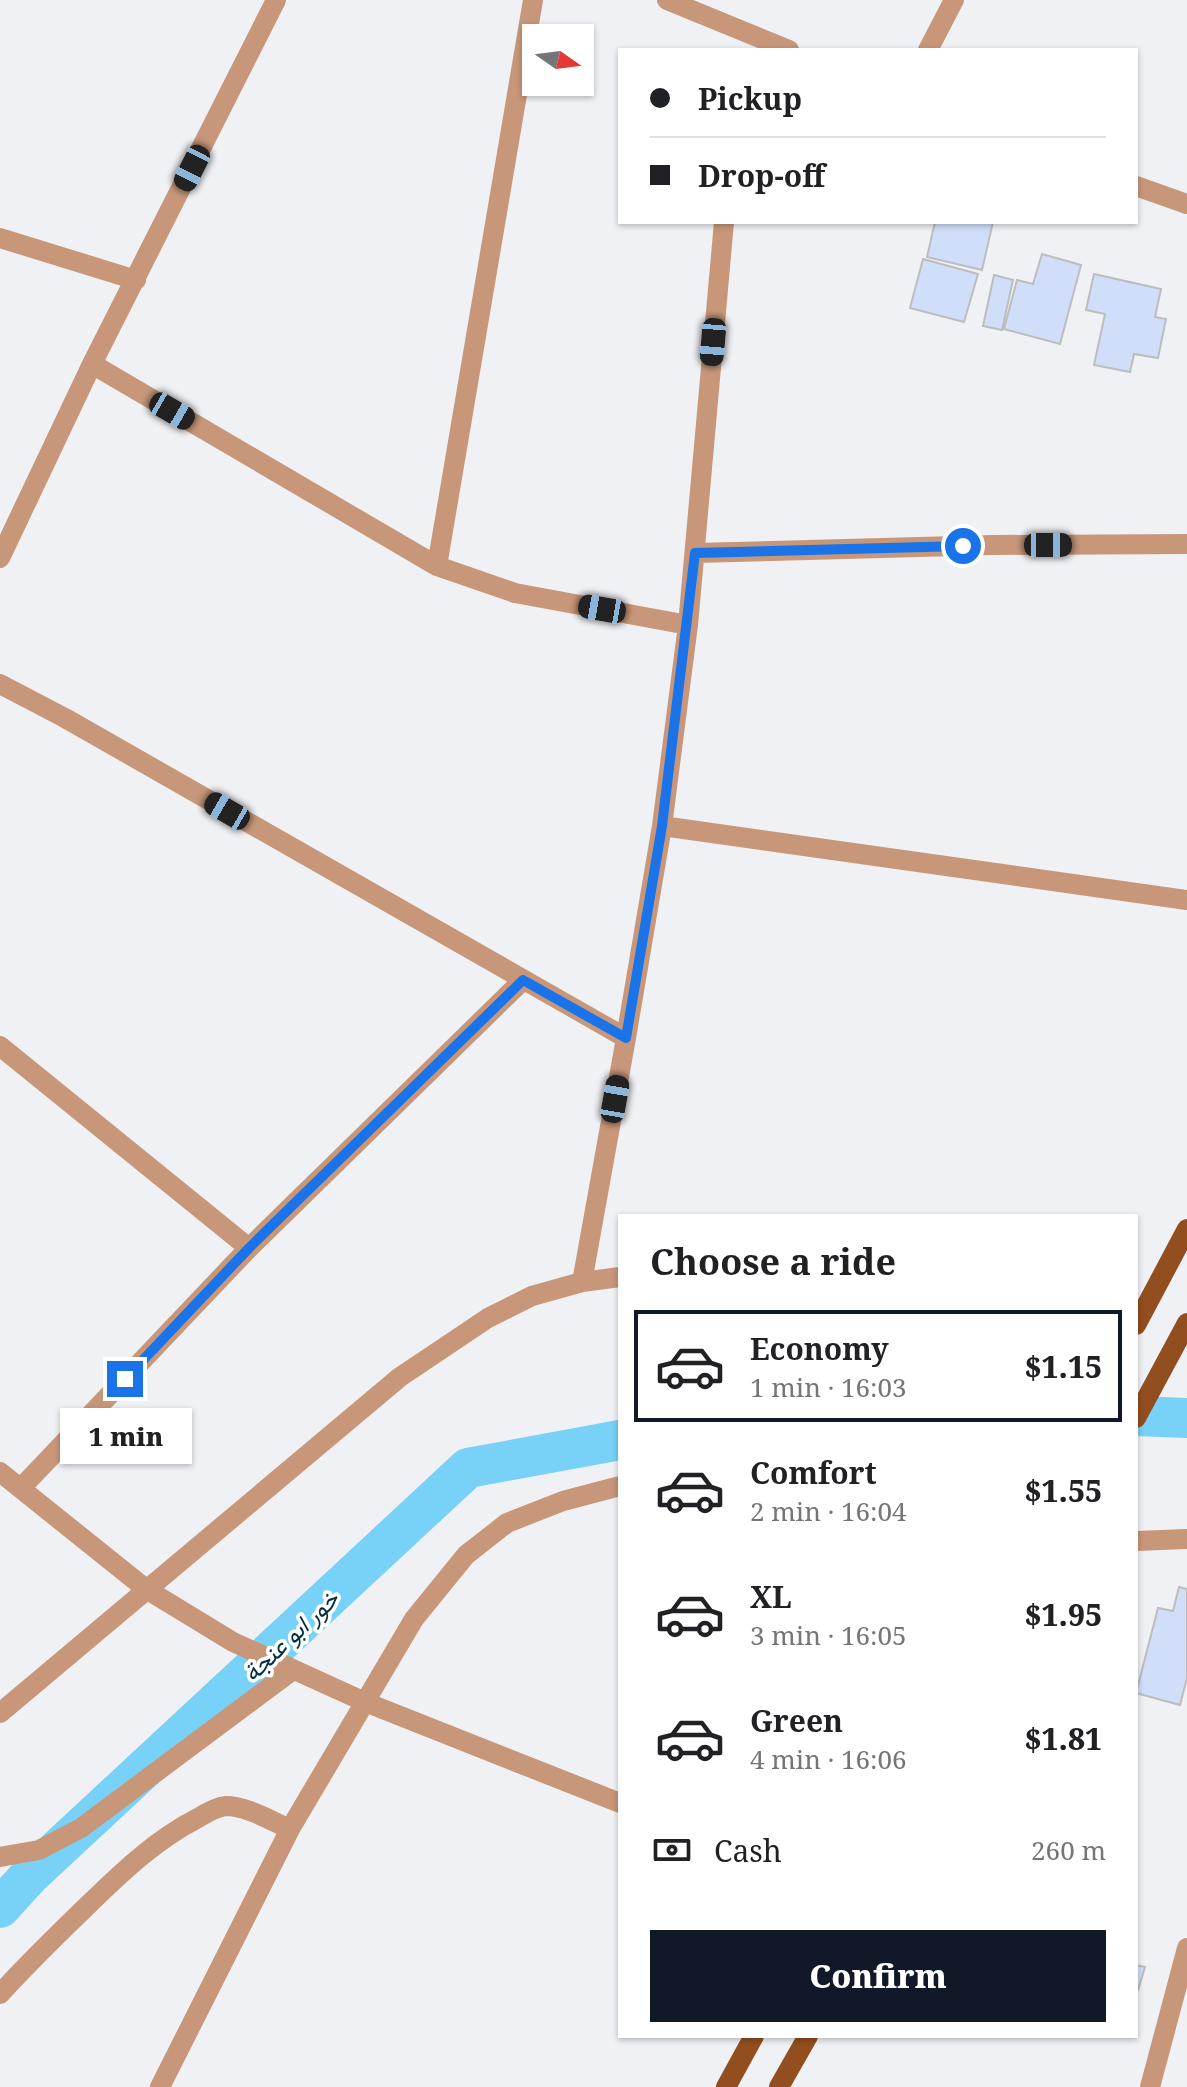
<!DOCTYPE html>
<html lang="en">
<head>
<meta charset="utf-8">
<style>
	:root { --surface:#fff; --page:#f2f2f2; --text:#202124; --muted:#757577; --line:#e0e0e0; --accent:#111827 }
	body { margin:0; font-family:"Noto Serif",Vazirmatn,serif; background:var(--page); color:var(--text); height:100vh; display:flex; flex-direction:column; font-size:30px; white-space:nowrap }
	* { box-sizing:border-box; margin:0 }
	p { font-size:26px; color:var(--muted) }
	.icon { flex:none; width:44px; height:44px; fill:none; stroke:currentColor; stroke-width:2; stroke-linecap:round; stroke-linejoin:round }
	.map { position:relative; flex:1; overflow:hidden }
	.panel { position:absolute; left:618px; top:1214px; width:520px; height:824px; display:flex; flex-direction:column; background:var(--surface); border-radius:0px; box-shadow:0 2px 6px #0004 }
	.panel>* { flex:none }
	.guide { position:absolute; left:618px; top:48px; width:520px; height:176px; border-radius:0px; box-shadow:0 2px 6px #0004; display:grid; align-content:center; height:176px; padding:0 32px; background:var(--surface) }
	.needle { width:52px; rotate:104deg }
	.fabs { position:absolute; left:522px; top:24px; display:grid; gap:16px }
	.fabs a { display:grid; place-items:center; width:72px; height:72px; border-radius:0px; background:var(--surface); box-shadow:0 2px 6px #0004; font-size:40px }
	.end { position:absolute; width:36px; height:36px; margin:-18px; border:10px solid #1a73e8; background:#fff; box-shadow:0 0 0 4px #fff }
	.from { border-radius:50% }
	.bubble { position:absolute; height:56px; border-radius:0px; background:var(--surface); box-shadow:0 2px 6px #0004; font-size:26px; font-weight:800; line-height:56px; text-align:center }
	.car { position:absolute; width:24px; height:48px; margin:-24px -12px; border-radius:10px; box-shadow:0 0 6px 2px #0007; background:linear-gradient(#222 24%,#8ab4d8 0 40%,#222 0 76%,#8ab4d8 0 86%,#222 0) }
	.guide b { display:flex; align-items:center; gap:28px; height:76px; font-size:30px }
	.guide b+b { border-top:2px solid var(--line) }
	.guide i { width:20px; height:20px; background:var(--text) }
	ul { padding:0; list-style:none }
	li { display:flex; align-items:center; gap:24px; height:112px; margin:0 16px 12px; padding:0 16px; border:4px solid transparent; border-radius:0px }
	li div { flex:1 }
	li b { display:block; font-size:30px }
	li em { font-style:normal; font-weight:800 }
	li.current { border-color:var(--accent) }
	li>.icon { width:72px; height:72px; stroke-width:1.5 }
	h2 { padding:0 32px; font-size:36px; line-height:96px }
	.pay { display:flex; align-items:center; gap:20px; height:88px; padding:0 32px; font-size:30px }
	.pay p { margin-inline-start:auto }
	.cta { display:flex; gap:16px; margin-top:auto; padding:16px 32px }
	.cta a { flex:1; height:92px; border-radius:0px; background:var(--accent); color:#fff; font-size:32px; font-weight:800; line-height:92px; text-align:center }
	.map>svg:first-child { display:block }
</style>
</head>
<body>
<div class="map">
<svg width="1187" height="2087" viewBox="0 0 1187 2087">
	<rect width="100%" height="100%" fill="#f0f1f4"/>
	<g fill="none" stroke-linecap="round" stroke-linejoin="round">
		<path stroke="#78d1f6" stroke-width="40" d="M 1136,1416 L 1187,1418
			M 0,1908 L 30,1875 L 468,1468 L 620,1440"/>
	</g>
	<path fill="#d0def9" stroke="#bcbdbf" stroke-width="2" d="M 935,222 L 993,222 L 982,270 L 927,257 Z
		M 1042,254 L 1081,265 L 1060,344 L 1004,329 L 1017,280 L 1033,284 Z
		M 923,259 L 978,274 L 964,322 L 910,308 Z
		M 1094,274 L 1161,289 L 1155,317 L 1166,319 L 1158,358 L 1134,354 L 1130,372 L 1094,365 L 1105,314 L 1086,310 Z
		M 994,275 L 1013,280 L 1002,330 L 983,326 Z
		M 1179,1587 L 1187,1589 L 1187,1678 L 1180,1705 L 1136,1693 L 1158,1608 L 1173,1611 Z
		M 1136,1965 L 1145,1967 L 1138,1990 L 1136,1989 Z"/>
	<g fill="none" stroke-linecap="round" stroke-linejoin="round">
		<path stroke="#c89779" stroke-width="20" d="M 667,0 L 789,50
			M 928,50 L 954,0
			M 1136,186 L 1187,204
			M 0,238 L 136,280
			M 92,364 L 437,566 L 515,593 L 688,625
			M 695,553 L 993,545 L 1187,544
			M 0,558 L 92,364 L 276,0
			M 437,566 L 533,0
			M 0,684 L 65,718 L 626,1038 L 662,826 L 688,625 L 724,222
			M 662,826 L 1187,900
			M 0,1046 L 249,1248
			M 582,1282 L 626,1038
			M 0,1472 L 146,1589 L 233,1642 L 365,1702 L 620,1803
			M 21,1488 L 249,1248 L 523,980
			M 1136,1541 L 1187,1539
			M 0,1713 L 400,1377 L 488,1318 L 532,1296 L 582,1282 L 620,1277
			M 0,1857 L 39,1850 L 81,1828 L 293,1670
			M 0,1994 C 28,1963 57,1935 87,1906 C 121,1873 155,1840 198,1818 C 206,1813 216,1807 226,1806 C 247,1806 271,1821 290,1829
			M 160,2087 L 290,1829 L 414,1619 L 466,1555 L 507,1523 L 563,1501 L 620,1486
			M 1150,2087 L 1187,1948"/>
		<path stroke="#924e1f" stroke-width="20" d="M 1136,1325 L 1187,1229
			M 1136,1418 L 1187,1323
			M 726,2087 L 754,2036
			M 779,2087 L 808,2036"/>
	</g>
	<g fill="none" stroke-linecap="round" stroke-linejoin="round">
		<path stroke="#1a73e8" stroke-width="10" d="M 125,1379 L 249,1248 L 523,980 L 626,1038 L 662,826 L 695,553 L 963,546"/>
	</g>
	<g text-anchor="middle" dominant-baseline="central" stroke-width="7" stroke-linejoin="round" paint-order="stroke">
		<g font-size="24" font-style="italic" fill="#042f3e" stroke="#feffff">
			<text transform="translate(290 1635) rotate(-43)">خور ابو عنجة</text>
		</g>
	</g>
</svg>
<div class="fabs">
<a><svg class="needle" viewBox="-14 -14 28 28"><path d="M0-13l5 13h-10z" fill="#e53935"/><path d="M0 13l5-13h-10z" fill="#757577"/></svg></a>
</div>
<i class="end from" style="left:963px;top:546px"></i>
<i class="end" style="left:125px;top:1379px"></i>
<div class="bubble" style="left:60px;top:1408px;width:132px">1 min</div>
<i class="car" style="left:192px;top:168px;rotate:207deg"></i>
<i class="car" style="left:713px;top:342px;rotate:185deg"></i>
<i class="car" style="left:172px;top:411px;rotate:120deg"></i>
<i class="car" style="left:1048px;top:545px;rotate:90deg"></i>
<i class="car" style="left:602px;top:609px;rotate:280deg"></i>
<i class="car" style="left:227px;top:811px;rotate:300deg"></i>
<i class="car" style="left:615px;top:1099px;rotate:10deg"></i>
<div class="guide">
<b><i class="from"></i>Pickup</b>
<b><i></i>Drop-off</b>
</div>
<section class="panel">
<h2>Choose a ride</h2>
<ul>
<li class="current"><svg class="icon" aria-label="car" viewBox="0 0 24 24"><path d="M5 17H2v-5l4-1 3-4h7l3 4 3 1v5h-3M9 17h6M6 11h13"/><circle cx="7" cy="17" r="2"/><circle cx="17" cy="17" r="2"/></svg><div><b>Economy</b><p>1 min · 16:03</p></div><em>$1.15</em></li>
<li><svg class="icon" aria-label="car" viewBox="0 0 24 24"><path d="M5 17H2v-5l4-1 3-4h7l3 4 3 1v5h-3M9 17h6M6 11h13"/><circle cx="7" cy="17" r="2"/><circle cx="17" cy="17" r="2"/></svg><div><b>Comfort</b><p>2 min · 16:04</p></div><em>$1.55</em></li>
<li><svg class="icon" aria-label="car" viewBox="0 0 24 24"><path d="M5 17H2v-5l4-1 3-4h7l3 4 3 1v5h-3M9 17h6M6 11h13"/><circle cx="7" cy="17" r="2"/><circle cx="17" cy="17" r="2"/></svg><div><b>XL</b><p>3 min · 16:05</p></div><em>$1.95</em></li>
<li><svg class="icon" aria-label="car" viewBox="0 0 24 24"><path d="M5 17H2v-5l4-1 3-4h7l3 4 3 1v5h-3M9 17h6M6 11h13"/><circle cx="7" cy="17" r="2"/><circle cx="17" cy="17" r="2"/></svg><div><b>Green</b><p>4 min · 16:06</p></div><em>$1.81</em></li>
</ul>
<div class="pay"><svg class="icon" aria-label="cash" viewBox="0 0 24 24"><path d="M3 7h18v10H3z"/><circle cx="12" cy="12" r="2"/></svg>Cash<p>260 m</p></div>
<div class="cta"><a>Confirm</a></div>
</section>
</div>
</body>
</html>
